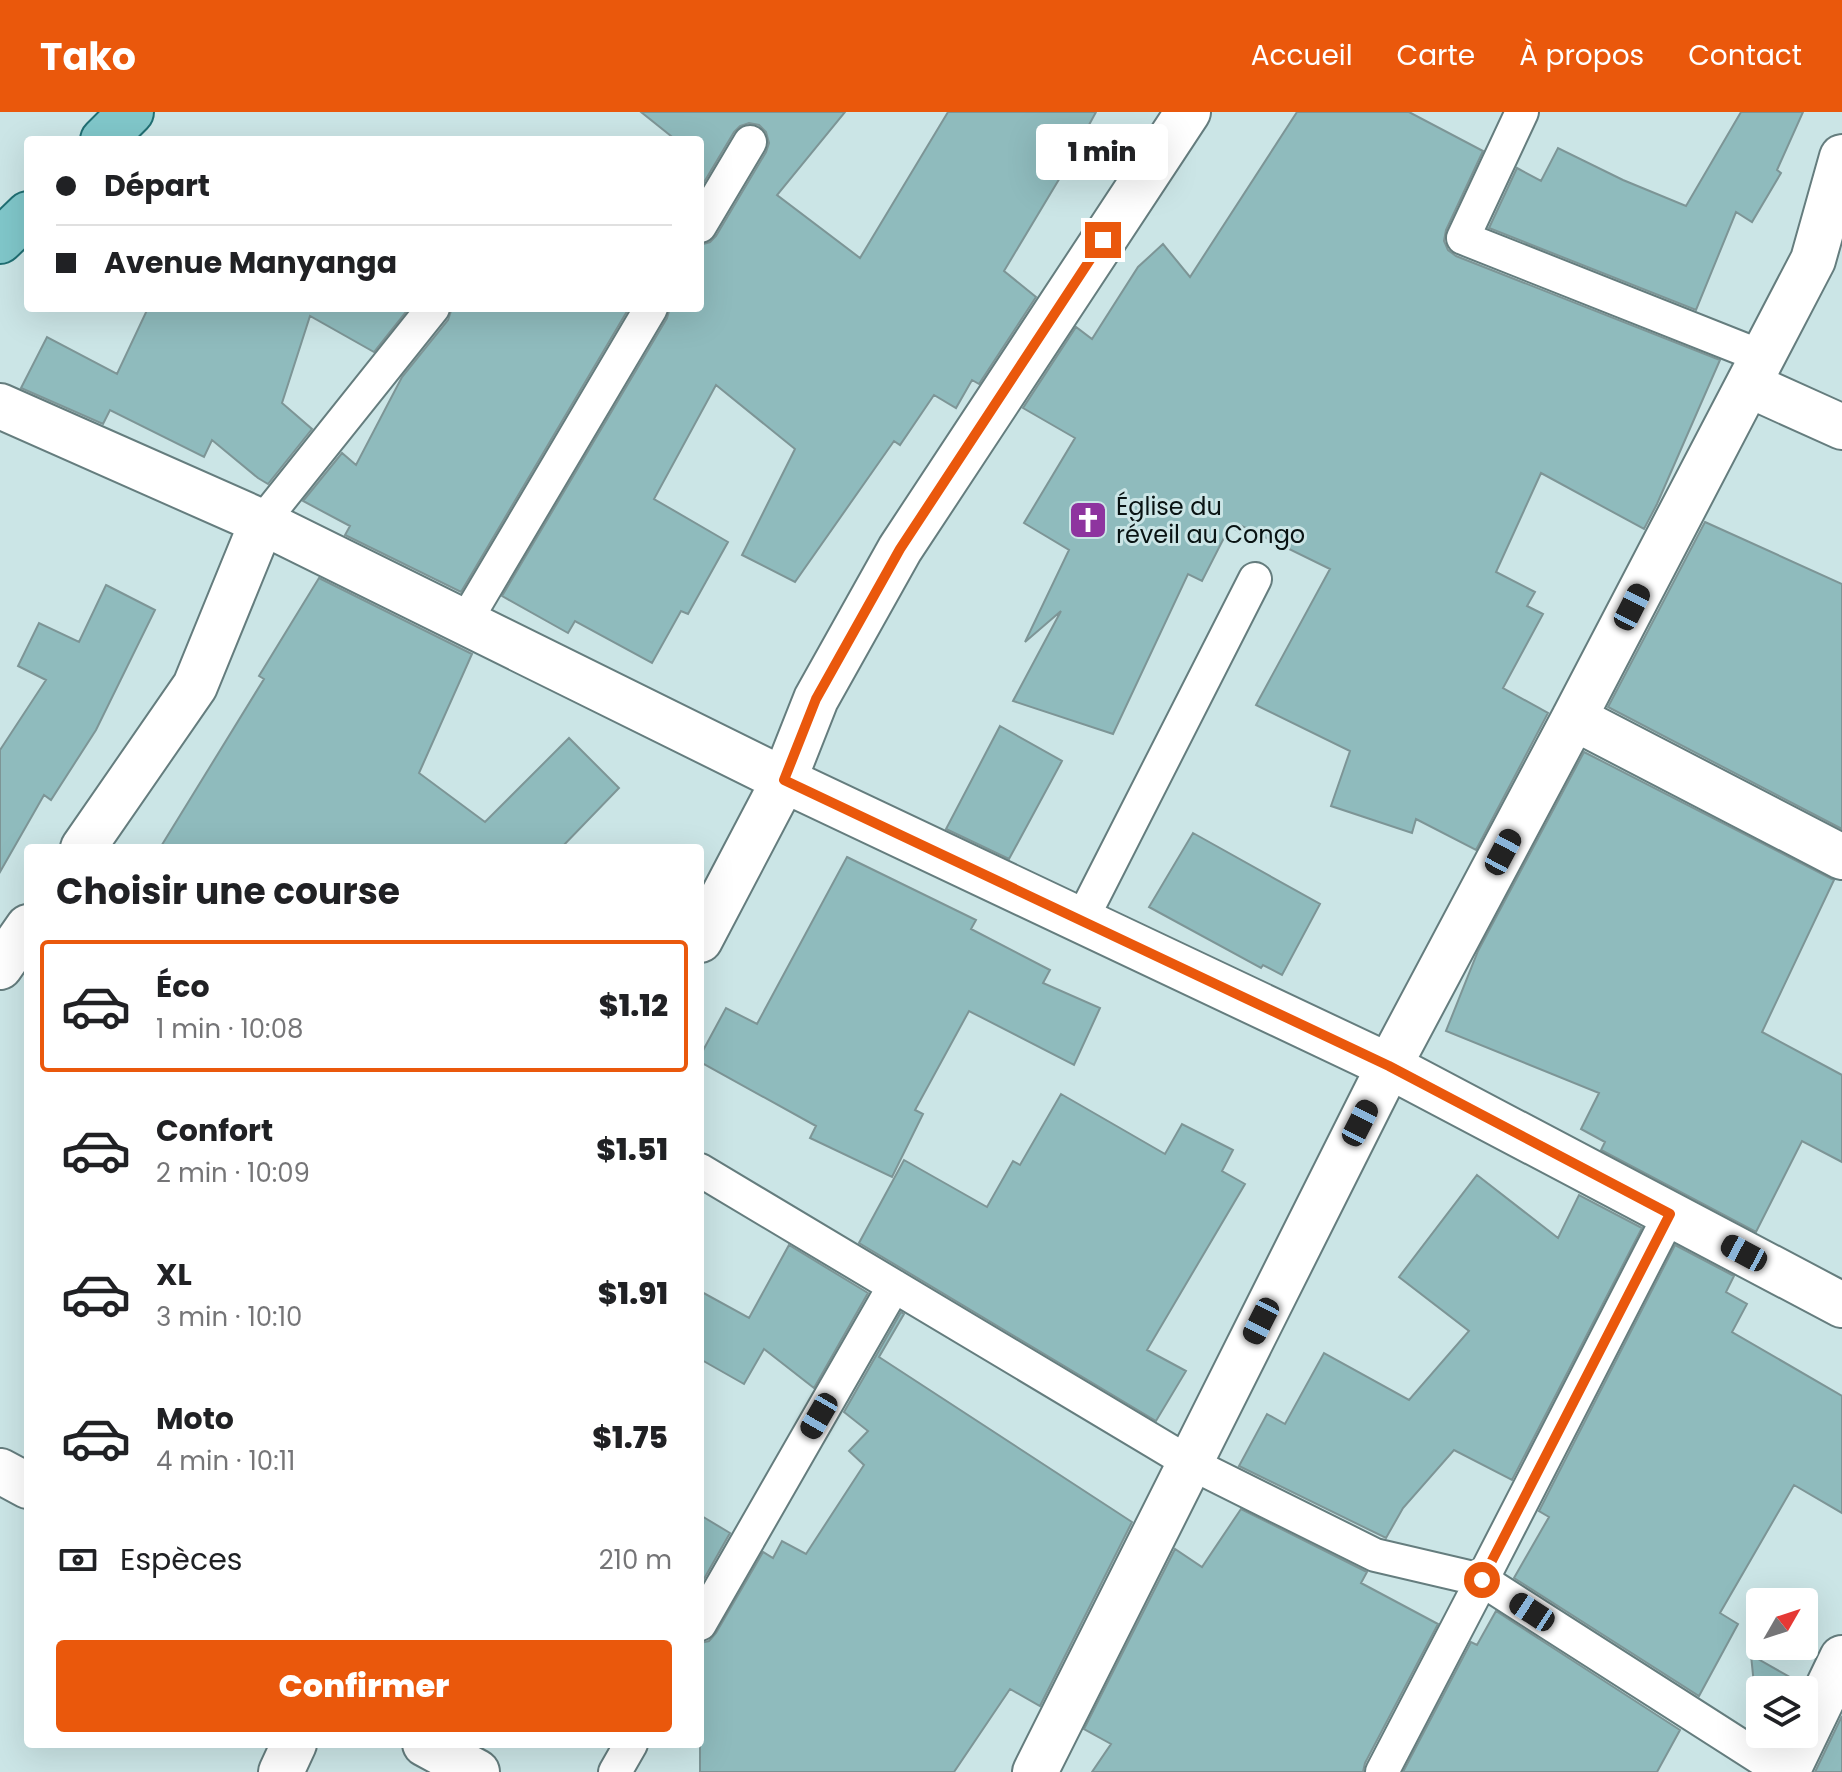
<!DOCTYPE html>
<html lang="fr">
<head>
<meta charset="utf-8">
<style>
	:root { --surface:#fff; --page:#f6f6f6; --text:#202124; --muted:#757577; --line:#e0e0e0; --accent:#ea580c }
	body { margin:0; font-family:Poppins,sans-serif; background:var(--page); color:var(--text); height:100vh; display:flex; flex-direction:column; font-size:30px; white-space:nowrap }
	* { box-sizing:border-box; margin:0 }
	p { font-size:26px; color:var(--muted) }
	.icon { flex:none; width:44px; height:44px; fill:none; stroke:currentColor; stroke-width:2; stroke-linecap:round; stroke-linejoin:round }
	.map { position:relative; flex:1; overflow:hidden }
	.panel { position:absolute; left:24px; top:732px; width:680px; height:904px; display:flex; flex-direction:column; background:var(--surface); border-radius:8px; box-shadow:0 8px 32px #0002 }
	.panel>* { flex:none }
	.hud { position:absolute; left:24px; top:24px; width:680px; height:176px; border-radius:8px; box-shadow:0 8px 32px #0002; display:grid; align-content:center; height:176px; padding:0 32px; background:var(--surface) }
	.needle { width:52px; rotate:51deg }
	.buttons { position:absolute; left:1746px; top:1476px; display:grid; gap:16px }
	.buttons a { display:grid; place-items:center; width:72px; height:72px; border-radius:8px; background:var(--surface); box-shadow:0 8px 32px #0002; font-size:40px }
	.end { position:absolute; width:36px; height:36px; margin:-18px; border:10px solid #ea580c; background:#fff; box-shadow:0 0 0 4px #fff }
	.from { border-radius:50% }
	.bubble { position:absolute; height:56px; border-radius:8px; background:var(--surface); box-shadow:0 8px 32px #0002; font-size:26px; font-weight:800; line-height:56px; text-align:center }
	.car { position:absolute; width:24px; height:48px; margin:-24px -12px; border-radius:10px; box-shadow:0 0 6px 2px #0007; background:linear-gradient(#222 24%,#8ab4d8 0 40%,#222 0 76%,#8ab4d8 0 86%,#222 0) }
	.hud b { display:flex; align-items:center; gap:28px; height:76px; font-size:30px }
	.hud b+b { border-top:2px solid var(--line) }
	.hud i { width:20px; height:20px; background:var(--text) }
	ul { padding:0; list-style:none }
	li { display:flex; align-items:center; gap:24px; height:132px; margin:0 16px 12px; padding:0 16px; border:4px solid transparent; border-radius:8px }
	li div { flex:1 }
	li b { display:block; font-size:30px }
	li em { font-style:normal; font-weight:800 }
	li.active { border-color:var(--accent) }
	li>.icon { width:72px; height:72px; stroke-width:1.5 }
	h2 { padding:0 32px; font-size:36px; line-height:96px }
	.pay { display:flex; align-items:center; gap:20px; height:88px; padding:0 32px; font-size:30px }
	.pay p { margin-inline-start:auto }
	.button { display:flex; gap:16px; margin-top:auto; padding:16px 32px }
	.button a { flex:1; height:92px; border-radius:8px; background:var(--accent); color:#fff; font-size:32px; font-weight:800; line-height:92px; text-align:center }
	header { display:flex; align-items:center; gap:48px; box-sizing:border-box; height:112px; padding:0 40px; background:var(--accent); color:#fff }
	header strong { font-size:38px }
	nav { display:flex; gap:44px; margin-inline-start:auto; font-size:28px }
	.map>svg:first-child { display:block }
</style>
</head>
<body>
<header>
<strong>Tako</strong>
<nav><a>Accueil</a><a>Carte</a><a>À propos</a><a>Contact</a></nav>
</header>
<div class="map">
<svg width="1842" height="1660" viewBox="0 0 1842 1660">
	<rect width="100%" height="100%" fill="#cbe5e6"/>
	<path fill="#8fbbbd" stroke="#7d9596" stroke-width="2" d="M 641,0 L 845,0 L 777,83 L 860,146 L 948,0 L 1096,0 L 1064,59 L 1004,159 L 1036,185 L 979,272 L 972,268 L 956,296 L 934,283 L 900,333 L 894,329 L 795,470 L 742,443 L 795,337 L 716,273 L 654,387 L 728,430 L 688,502 L 681,499 L 652,551 L 575,509 L 568,521 L 502,484 L 667,206 L 670,196 L 700,196 L 700,133 L 710,130 L 716,124 L 766,40 L 769,31 L 766,20 L 759,13 L 749,11 L 740,14 L 734,20 L 700,77 L 700,28 L 676,28 Z
		M 1297,0 L 1409,0 L 1483,39 L 1446,118 L 1444,129 L 1448,138 L 1456,144 L 1720,248 L 1657,392 L 1644,417 L 1541,361 L 1496,460 L 1535,480 L 1527,494 L 1543,502 L 1503,576 L 1548,601 L 1476,738 L 1416,707 L 1412,721 L 1331,694 L 1350,639 L 1256,593 L 1330,457 L 1242,414 L 1239,420 L 1230,414 L 1202,469 L 1188,462 L 1113,622 L 1013,589 L 1061,499 L 1025,530 L 1069,438 L 1024,411 L 1075,326 L 1023,296 L 1076,215 L 1092,227 L 1138,155 L 1163,132 L 1190,165 Z
		M 1741,0 L 1803,0 L 1777,58 L 1781,61 L 1752,110 L 1736,100 L 1696,198 L 1489,116 L 1517,56 L 1541,69 L 1558,36 L 1623,68 L 1686,94 Z
		M 148,196 L 409,196 L 374,240 L 310,204 L 282,291 L 312,317 L 268,372 L 258,366 L 212,328 L 204,345 L 110,298 L 103,312 L 21,276 L 47,225 L 117,262 Z
		M 452,196 L 629,196 L 461,480 L 345,423 L 350,414 L 303,389 L 342,341 L 356,353 L 402,265 L 448,208 Z
		M 1705,410 L 1842,472 L 1842,717 L 1608,595 Z
		M 319,466 L 472,542 L 419,661 L 485,710 L 569,626 L 619,676 L 561,736 L 160,736 L 264,567 L 259,564 Z
		M 106,473 L 155,498 L 96,618 L 51,688 L 44,683 L 0,760 L 0,638 L 46,568 L 18,554 L 39,511 L 79,530 Z
		M 1000,614 L 1062,649 L 1009,747 L 946,717 Z
		M 1584,640 L 1834,768 L 1762,920 L 1842,963 L 1842,1050 L 1802,1029 L 1756,1120 L 1601,1038 L 1605,1030 L 1581,1017 L 1599,981 L 1446,919 L 1478,839 Z
		M 1193,721 L 1320,792 L 1282,863 L 1263,853 L 1261,856 L 1149,795 Z
		M 847,745 L 976,808 L 971,817 L 1050,858 L 1043,871 L 1100,896 L 1074,953 L 969,899 L 915,998 L 923,1002 L 892,1065 L 810,1026 L 816,1014 L 700,950 L 700,944 L 726,896 L 757,912 Z
		M 1061,982 L 1165,1042 L 1182,1012 L 1233,1038 L 1222,1059 L 1245,1072 L 1147,1238 L 1186,1259 L 1156,1309 L 859,1131 L 904,1048 L 987,1095 L 1013,1049 L 1020,1053 Z
		M 1477,1063 L 1558,1126 L 1579,1083 L 1642,1116 L 1512,1368 L 1454,1338 L 1403,1396 L 1386,1426 L 1239,1354 L 1267,1302 L 1285,1312 L 1324,1241 L 1409,1288 L 1469,1219 L 1399,1165 Z
		M 789,1133 L 868,1181 L 814,1276 L 764,1237 L 744,1272 L 700,1247 L 700,1179 L 749,1206 Z
		M 1675,1133 L 1734,1164 L 1726,1180 L 1747,1192 L 1732,1220 L 1842,1284 L 1842,1401 L 1794,1373 L 1720,1501 L 1738,1512 L 1699,1584 L 1514,1466 L 1549,1405 L 1539,1399 Z
		M 901,1200 L 904,1202 L 879,1245 L 1132,1410 L 1040,1594 L 1010,1577 L 954,1660 L 700,1660 L 700,1531 L 709,1529 L 716,1521 L 763,1440 L 773,1446 L 782,1429 L 806,1442 L 864,1353 L 849,1339 L 868,1319 L 844,1300 Z
		M 1241,1397 L 1367,1460 L 1361,1471 L 1438,1512 L 1365,1651 L 1363,1660 L 1092,1660 L 1111,1632 L 1084,1617 L 1175,1437 L 1202,1455 Z
		M 700,1403 L 730,1421 L 700,1474 Z
		M 1496,1499 L 1680,1618 L 1657,1660 L 1403,1660 L 1471,1530 L 1477,1533 Z
		M 1751,1543 L 1802,1572 L 1799,1578 L 1760,1578 L 1760,1622 L 1778,1622 L 1773,1632 L 1759,1622 Z
		M 1842,1604 L 1842,1660 L 1815,1660 Z"/>
	<g fill="none" stroke-linecap="round" stroke-linejoin="round">
		<g stroke="#657d7e" stroke-width="36">
			<path id="lane" d="M 1522,0 L 1463,126 L 1763,245
				M 700,114 L 750,30
				M 262,410 L 433,196
				M 465,510 L 651,196
				M 1081,809 L 1255,467
				M 700,1058 L 1190,1351 L 1375,1443 L 1482,1468 L 1782,1660
				M 700,1512 L 894,1174
				M 615,1660 L 631,1632
				M 1382,1660 L 1482,1468 L 1670,1102"/>
		</g>
		<g stroke="#657d7e" stroke-width="48">
			<path id="street" d="M 1749,273 L 1842,315
				M 0,294 L 262,410 L 784,668 L 1389,954 L 1842,1193
				M 1574,606 L 1842,745
				M 83,736 L 195,574 L 262,410
				M 700,828 L 784,668 L 816,587 L 900,437 L 1188,0
				M 0,855 L 28,815
				M 0,1359 L 28,1374
				M 425,1632 L 477,1660
				M 281,1660 L 294,1632
				M 1035,1660 L 1389,954 L 1574,606 L 1813,148 L 1842,45
				M 1787,1660 L 1842,1546"/>
		</g>
		<g stroke="#206f73" stroke-width="48">
			<path id="primary" d="M 103,28 L 131,0
				M 0,129 L 28,102"/>
		</g>
		<use href="#lane" stroke="#fff" stroke-width="32"/>
		<use href="#street" stroke="#fff" stroke-width="44"/>
		<use href="#primary" stroke="#80c7ca" stroke-width="44"/>
	</g>
	<g fill="none" stroke-linecap="round" stroke-linejoin="round">
		<path stroke="#ea580c" stroke-width="10" d="M 1103,128 L 900,437 L 816,587 L 784,668 L 1389,954 L 1670,1102 L 1482,1468"/>
	</g>
	<defs>
		<g id="church-square" transform="scale(2)"><rect x="-9" y="-9" width="18" height="18" rx="4" fill="#8e349f" stroke="#cbe5e6"/><path d="M-1.2-6h2.4v3.5h3.3v2.4h-3.3V6h-2.4V-.1h-3.3v-2.4h3.3Z" fill="#fff"/></g>
	</defs>
	<g fill-rule="evenodd">
		<use href="#church-square" x="1088" y="408"/>
	</g>
	<g text-anchor="middle" dominant-baseline="central" stroke-width="6" stroke-linejoin="round" paint-order="stroke">
		<g font-size="24" fill="#091313" stroke="#cbe5e6" text-anchor="start">
			<text x="1116" y="394">Église du<tspan x="1116" dy="28">réveil au Congo</tspan></text>
		</g>
	</g>
</svg>
<div class="buttons">
<a><svg class="needle" viewBox="-14 -14 28 28"><path d="M0-13l5 13h-10z" fill="#e53935"/><path d="M0 13l5-13h-10z" fill="#757577"/></svg></a>
<a><svg class="icon" aria-label="layers" viewBox="0 0 24 24"><path d="M12 4l9 5-9 5-9-5zM3 14l9 5 9-5"/></svg></a>
</div>
<i class="end from" style="left:1482px;top:1468px"></i>
<i class="end" style="left:1103px;top:128px"></i>
<div class="bubble" style="left:1036px;top:12px;width:132px">1 min</div>
<i class="car" style="left:1632px;top:495px;rotate:27deg"></i>
<i class="car" style="left:1503px;top:740px;rotate:28deg"></i>
<i class="car" style="left:1360px;top:1011px;rotate:27deg"></i>
<i class="car" style="left:1744px;top:1141px;rotate:298deg"></i>
<i class="car" style="left:1261px;top:1209px;rotate:207deg"></i>
<i class="car" style="left:819px;top:1304px;rotate:210deg"></i>
<i class="car" style="left:1532px;top:1500px;rotate:303deg"></i>
<div class="hud">
<b><i class="from"></i>Départ</b>
<b><i></i>Avenue Manyanga</b>
</div>
<section class="panel">
<h2>Choisir une course</h2>
<ul>
<li class="active"><svg class="icon" aria-label="car" viewBox="0 0 24 24"><path d="M5 17H2v-5l4-1 3-4h7l3 4 3 1v5h-3M9 17h6M6 11h13"/><circle cx="7" cy="17" r="2"/><circle cx="17" cy="17" r="2"/></svg><div><b>Éco</b><p>1 min · 10:08</p></div><em>$1.12</em></li>
<li><svg class="icon" aria-label="car" viewBox="0 0 24 24"><path d="M5 17H2v-5l4-1 3-4h7l3 4 3 1v5h-3M9 17h6M6 11h13"/><circle cx="7" cy="17" r="2"/><circle cx="17" cy="17" r="2"/></svg><div><b>Confort</b><p>2 min · 10:09</p></div><em>$1.51</em></li>
<li><svg class="icon" aria-label="car" viewBox="0 0 24 24"><path d="M5 17H2v-5l4-1 3-4h7l3 4 3 1v5h-3M9 17h6M6 11h13"/><circle cx="7" cy="17" r="2"/><circle cx="17" cy="17" r="2"/></svg><div><b>XL</b><p>3 min · 10:10</p></div><em>$1.91</em></li>
<li><svg class="icon" aria-label="car" viewBox="0 0 24 24"><path d="M5 17H2v-5l4-1 3-4h7l3 4 3 1v5h-3M9 17h6M6 11h13"/><circle cx="7" cy="17" r="2"/><circle cx="17" cy="17" r="2"/></svg><div><b>Moto</b><p>4 min · 10:11</p></div><em>$1.75</em></li>
</ul>
<div class="pay"><svg class="icon" aria-label="cash" viewBox="0 0 24 24"><path d="M3 7h18v10H3z"/><circle cx="12" cy="12" r="2"/></svg>Espèces<p>210 m</p></div>
<div class="button"><a>Confirmer</a></div>
</section>
</div>
</body>
</html>
